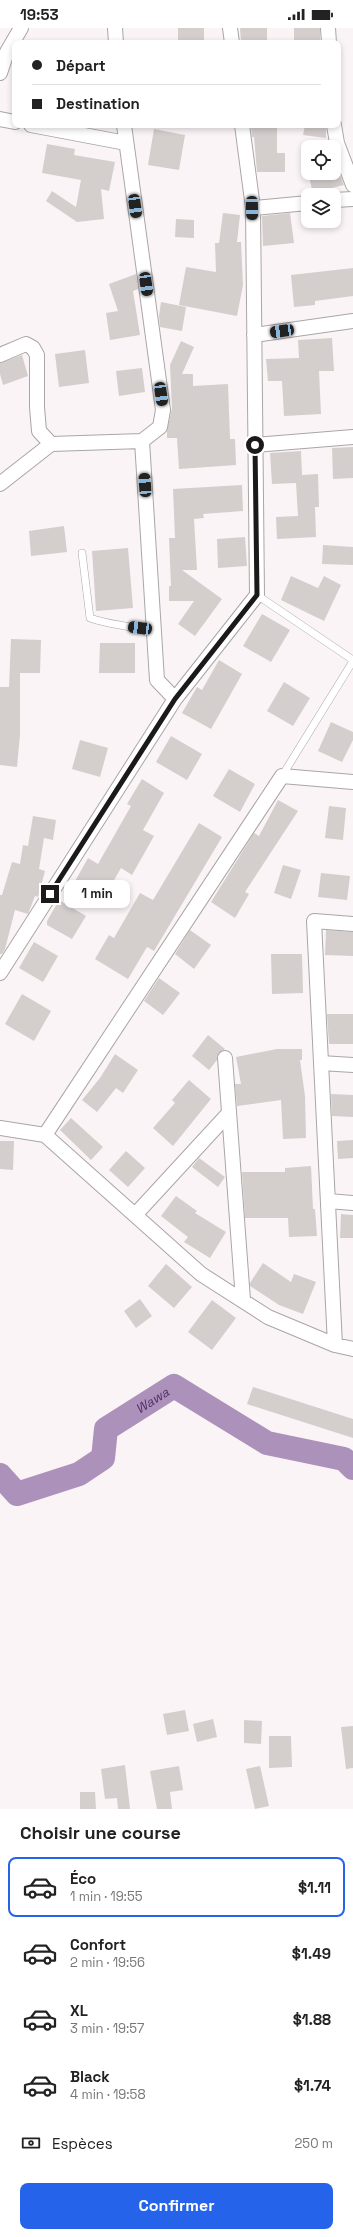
<!DOCTYPE html>
<html lang="fr">
<head>
<meta charset="utf-8">
<style>
	:root { --surface:#fff; --page:#f2f2f2; --text:#222; --muted:#767676; --line:#e0e0e0; --accent:#2563eb }
	body { margin:0; font-family:"Space Grotesk",sans-serif; background:var(--page); color:var(--text); height:100vh; display:flex; flex-direction:column; font-size:15px; white-space:nowrap }
	* { box-sizing:border-box; margin:0 }
	p { font-size:13px; color:var(--muted) }
	.icon { flex:none; width:22px; height:22px; fill:none; stroke:currentColor; stroke-width:2; stroke-linecap:round; stroke-linejoin:round }
	.map { position:relative; height:1781px; overflow:hidden }
	.panel { display:flex; flex-direction:column; background:var(--surface); flex:1 }
	.panel>* { flex:none }
	.guide { position:absolute; left:12px; top:12px; width:329px; height:88px; border-radius:8px; box-shadow:0 2px 6px #0003; display:grid; align-content:center; height:88px; padding:0 20px; background:var(--surface) }
	.tools { position:absolute; left:301px; top:112px; display:grid; gap:8px }
	.tools a { display:grid; place-items:center; width:40px; height:40px; border-radius:8px; background:var(--surface); box-shadow:0 2px 6px #0003; font-size:20px }
	.end { position:absolute; width:18px; height:18px; margin:-9px; border:5px solid #1b191a; background:#fff; box-shadow:0 0 0 2px #fff }
	.from { border-radius:50% }
	.bubble { position:absolute; height:28px; border-radius:8px; background:var(--surface); box-shadow:0 2px 6px #0003; font-size:13px; font-weight:700; line-height:28px; text-align:center }
	.car { position:absolute; width:12px; height:24px; margin:-12px -6px; border-radius:5px; box-shadow:0 0 3px 1px #0007; background:linear-gradient(#222 24%,#8ab4d8 0 40%,#222 0 76%,#8ab4d8 0 86%,#222 0) }
	.guide b { display:flex; align-items:center; gap:14px; height:38px; font-size:15px }
	.guide b+b { border-top:1px solid var(--line) }
	.guide i { width:10px; height:10px; background:var(--text) }
	ul { padding:0; list-style:none }
	li { display:flex; align-items:center; gap:12px; height:60px; margin:0 8px 6px; padding:0 12px; border:2px solid transparent; border-radius:8px }
	li div { flex:1 }
	li b { display:block; font-size:15px }
	li em { font-style:normal; font-weight:700 }
	li.selected { border-color:var(--accent) }
	li>.icon { width:36px; height:36px; stroke-width:1.5 }
	h2 { padding:0 20px; font-size:18px; line-height:48px }
	.pay { display:flex; align-items:center; gap:10px; height:44px; padding:0 20px; font-size:15px }
	.pay p { margin-inline-start:auto }
	.button { display:flex; gap:8px; margin-top:auto; padding:8px 20px }
	.button a { flex:1; height:46px; border-radius:8px; background:var(--accent); color:#fff; font-size:16px; font-weight:700; line-height:46px; text-align:center }
	.status { display:flex; justify-content:space-between; align-items:center; height:28px; padding:0 20px; background:var(--surface); direction:ltr }
	.status svg { height:11px; fill:currentColor }
	.map>svg:first-child { display:block }
</style>
</head>
<body>
<div class="status"><b>19:53</b><svg viewBox="0 0 49 12"><path d="M0 12V9h3v3zM5 12V6h3v6zM10 12V3h3v9zM15 12V0h3v12zM26 1h20v11H26zM47 4h2v5h-2z"/></svg></div>
<div class="map">
<svg width="353" height="1781" viewBox="0 0 353 1781">
	<rect width="100%" height="100%" fill="#faf4f6"/>
	<g fill="none" stroke-linecap="round" stroke-linejoin="round">
		<path stroke="#ac91bb" stroke-width="24" id="s1" d="M 0,1447 L 17,1466 L 79,1446 L 103,1430 L 106,1401 L 174,1358 L 267,1415 L 344,1431 L 353,1440"/>
	</g>
	<path fill="#d4cecd" d="M 178,0 L 204,0 L 204,15 L 178,15 Z
		M 240,0 L 267,0 L 267,14 L 241,14 Z
		M 294,0 L 320,0 L 320,15 L 294,15 Z
		M 251,97 L 277,97 L 277,125 L 285,125 L 285,144 L 257,144 L 254,109 L 252,109 Z
		M 305,97 L 326,97 L 326,110 L 303,107 Z
		M 154,101 L 185,107 L 179,142 L 148,137 Z
		M 47,116 L 75,121 L 74,127 L 115,134 L 109,163 L 101,161 L 104,191 L 77,194 L 46,173 L 52,163 L 76,179 L 81,152 L 42,145 Z
		M 308,145 L 339,145 L 344,157 L 313,165 Z
		M 223,185 L 240,187 L 237,214 L 241,214 L 243,257 L 237,288 L 179,277 L 186,239 L 216,244 L 215,215 L 219,215 Z
		M 290,185 L 294,215 L 263,218 L 262,188 Z
		M 176,191 L 194,192 L 194,210 L 175,209 Z
		M 353,240 L 353,268 L 315,273 L 315,277 L 294,279 L 291,247 Z
		M 136,246 L 138,261 L 133,263 L 140,307 L 110,312 L 106,285 L 118,283 L 109,256 Z
		M 161,274 L 186,279 L 182,303 L 160,299 L 159,288 Z
		M 332,310 L 334,343 L 319,343 L 321,386 L 284,388 L 282,353 L 268,353 L 266,331 L 299,330 L 298,312 Z
		M 181,313 L 194,319 L 182,346 L 193,346 L 193,358 L 228,356 L 230,411 L 235,411 L 236,437 L 179,441 L 177,410 L 167,410 L 167,403 L 172,380 L 170,337 Z
		M 85,322 L 89,355 L 59,359 L 55,326 Z
		M 22,327 L 28,348 L 3,357 L 0,346 L 0,335 Z
		M 142,340 L 145,364 L 119,368 L 116,343 Z
		M 353,419 L 353,450 L 333,451 L 332,420 Z
		M 301,423 L 302,447 L 318,446 L 319,479 L 315,479 L 316,509 L 277,511 L 276,489 L 298,488 L 296,455 L 272,456 L 270,425 Z
		M 242,457 L 243,483 L 203,486 L 204,490 L 194,491 L 197,542 L 182,542 L 222,571 L 195,608 L 178,596 L 194,573 L 169,573 L 169,558 L 171,558 L 169,510 L 175,510 L 173,461 Z
		M 64,498 L 67,524 L 31,528 L 29,503 Z
		M 245,509 L 247,538 L 218,540 L 217,511 Z
		M 323,517 L 353,519 L 353,537 L 322,536 Z
		M 128,520 L 133,580 L 96,583 L 92,523 Z
		M 291,548 L 318,560 L 324,548 L 341,557 L 324,593 L 281,572 Z
		M 262,586 L 290,602 L 271,634 L 243,618 Z
		M 11,611 L 41,612 L 40,645 L 20,645 L 20,707 L 17,739 L 0,737 L 0,659 L 9,659 Z
		M 100,615 L 135,615 L 135,645 L 99,645 Z
		M 219,632 L 242,646 L 211,701 L 182,685 L 197,659 L 202,662 Z
		M 284,654 L 310,670 L 293,698 L 267,683 Z
		M 331,694 L 353,704 L 353,712 L 342,734 L 318,723 Z
		M 171,708 L 202,726 L 187,752 L 156,734 Z
		M 80,712 L 108,720 L 100,749 L 72,741 Z
		M 229,741 L 255,756 L 240,784 L 213,768 Z
		M 142,751 L 164,765 L 143,802 L 154,808 L 132,847 L 121,840 L 103,871 L 74,855 L 88,830 L 98,836 L 131,778 L 127,776 Z
		M 278,772 L 298,783 L 245,864 L 249,866 L 235,890 L 211,874 L 254,805 L 259,808 Z
		M 329,778 L 346,780 L 343,812 L 325,810 Z
		M 33,788 L 56,792 L 53,812 L 44,810 L 39,841 L 45,843 L 38,869 L 35,868 L 28,886 L 15,882 L 5,921 L 2,926 L 0,926 L 0,867 L 2,867 L 12,834 L 20,836 L 23,817 L 28,818 Z
		M 199,795 L 222,809 L 154,923 L 147,919 L 128,951 L 95,931 L 109,907 L 114,910 L 140,865 L 153,872 Z
		M 283,837 L 301,842 L 291,871 L 274,865 Z
		M 321,845 L 350,848 L 347,872 L 318,869 Z
		M 59,872 L 86,888 L 72,911 L 47,897 L 47,893 Z
		M 190,902 L 211,917 L 194,941 L 175,926 Z
		M 326,902 L 353,904 L 353,928 L 325,927 Z
		M 34,914 L 58,928 L 43,954 L 19,940 Z
		M 271,926 L 302,926 L 303,965 L 272,966 Z
		M 159,950 L 180,965 L 163,987 L 144,973 Z
		M 22,966 L 51,983 L 34,1013 L 5,996 Z
		M 327,986 L 353,986 L 353,1016 L 329,1016 Z
		M 208,1007 L 225,1021 L 218,1026 L 217,1032 L 209,1042 L 192,1028 Z
		M 277,1021 L 302,1021 L 302,1032 L 300,1032 L 305,1068 L 306,1110 L 283,1111 L 281,1072 L 237,1078 L 235,1056 L 241,1056 L 236,1029 Z
		M 115,1026 L 138,1042 L 123,1065 L 116,1060 L 97,1084 L 82,1072 L 100,1050 Z
		M 189,1052 L 211,1071 L 173,1118 L 153,1100 L 175,1075 L 172,1072 Z
		M 331,1066 L 353,1067 L 353,1089 L 332,1088 Z
		M 71,1090 L 103,1119 L 91,1132 L 60,1102 Z
		M 353,1112 L 353,1130 L 338,1131 L 337,1113 Z
		M 0,1113 L 14,1113 L 13,1142 L 0,1141 Z
		M 126,1123 L 145,1140 L 128,1159 L 109,1142 Z
		M 199,1130 L 225,1149 L 218,1159 L 192,1139 Z
		M 311,1138 L 313,1181 L 315,1181 L 317,1208 L 289,1209 L 288,1190 L 245,1190 L 242,1144 L 285,1144 L 285,1140 Z
		M 176,1168 L 197,1183 L 195,1185 L 226,1204 L 210,1230 L 184,1214 L 188,1209 L 161,1188 Z
		M 341,1186 L 353,1187 L 353,1210 L 340,1210 Z
		M 263,1235 L 291,1254 L 294,1246 L 316,1254 L 303,1286 L 279,1277 L 250,1258 L 250,1255 Z
		M 166,1236 L 192,1259 L 174,1280 L 148,1258 Z
		M 140,1271 L 152,1288 L 136,1300 L 124,1283 Z
		M 212,1272 L 236,1290 L 212,1322 L 188,1304 Z
		M 253,1359 L 353,1391 L 353,1410 L 247,1376 Z
		M 185,1682 L 189,1703 L 167,1707 L 163,1686 Z
		M 213,1691 L 217,1709 L 197,1714 L 193,1696 Z
		M 244,1692 L 262,1693 L 261,1716 L 244,1715 Z
		M 353,1698 L 353,1740 L 346,1741 L 341,1699 Z
		M 269,1708 L 291,1708 L 292,1739 L 269,1740 Z
		M 125,1737 L 130,1781 L 118,1781 L 117,1770 L 105,1771 L 101,1741 Z
		M 179,1738 L 183,1762 L 170,1764 L 172,1781 L 157,1781 L 150,1743 Z
		M 260,1738 L 269,1778 L 255,1781 L 246,1741 Z
		M 80,1764 L 95,1764 L 96,1781 L 80,1781 Z"/>
	<g fill="none" stroke-linecap="round" stroke-linejoin="round">
		<g stroke="#aaa5a6" stroke-width="8">
			<path id="lane" d="M 82,525 L 90,590 C 112,598 134,597 155,606
				M 257,567 L 353,632
				M 282,748 L 353,633"/>
		</g>
		<g stroke="#aaa5a6" stroke-width="16">
			<path id="street" d="M 115,0 L 116,15
				M 230,0 L 232,15
				M 328,0 L 329,15
				M 0,45 L 7,24 L 21,0
				M 0,91 L 15,94
				M 31,97 L 126,115
				M 334,97 L 337,115 L 353,157
				M 334,172 L 353,171
				M 253,180 L 308,175
				M 254,307 L 353,293
				M 0,327 L 26,316 L 33,320 L 37,327 L 37,379 L 39,403 L 51,416
				M 142,413 L 157,652 L 175,671
				M 255,417 L 353,409
				M 0,456 L 51,416 L 142,413 L 160,399 L 163,382 L 124,97
				M 0,945 L 175,671 L 257,567 L 253,180 L 242,97
				M 225,1030 L 243,1272
				M 321,1035 L 353,1037
				M 0,1100 L 45,1107 L 201,1246 L 268,1289 L 335,1317 L 353,1321
				M 45,1107 L 282,748 L 353,754
				M 328,1173 L 353,1175
				M 135,1187 L 229,1085
				M 335,1317 L 314,893 L 353,896"/>
		</g>
		<use href="#lane" stroke="#fff" stroke-width="7"/>
		<use href="#street" stroke="#fff" stroke-width="14"/>
	</g>
	<g fill="none" stroke-linecap="round" stroke-linejoin="round">
		<path stroke="#1b191a" stroke-width="5" d="M 50,866 L 175,671 L 257,567 L 255,417"/>
	</g>
	<g text-anchor="middle" dominant-baseline="central" stroke-width="3" stroke-linejoin="round" paint-order="stroke">
		<g font-size="13" font-style="italic" fill="#543065" stroke="#faf4f6">
			<text stroke="none"><textPath href="#s1" startOffset="203">Wawa</textPath></text>
		</g>
	</g>
</svg>
<div class="tools">
<a><svg class="icon" aria-label="locate" viewBox="0 0 24 24"><circle cx="12" cy="12" r="6"/><path d="M12 2v4M12 18v4M2 12h4M18 12h4"/></svg></a>
<a><svg class="icon" aria-label="layers" viewBox="0 0 24 24"><path d="M12 4l9 5-9 5-9-5zM3 14l9 5 9-5"/></svg></a>
</div>
<i class="end from" style="left:255px;top:417px"></i>
<i class="end" style="left:50px;top:866px"></i>
<div class="bubble" style="left:64px;top:852px;width:66px">1 min</div>
<i class="car" style="left:135px;top:178px;rotate:172deg"></i>
<i class="car" style="left:252px;top:180px;rotate:179deg"></i>
<i class="car" style="left:146px;top:256px;rotate:172deg"></i>
<i class="car" style="left:282px;top:303px;rotate:262deg"></i>
<i class="car" style="left:161px;top:366px;rotate:172deg"></i>
<i class="car" style="left:145px;top:457px;rotate:356deg"></i>
<i class="car" style="left:140px;top:600px;rotate:277deg"></i>
<div class="guide">
<b><i class="from"></i>Départ</b>
<b><i></i>Destination</b>
</div>
</div>
<section class="panel">
<h2>Choisir une course</h2>
<ul>
<li class="selected"><svg class="icon" aria-label="car" viewBox="0 0 24 24"><path d="M5 17H2v-5l4-1 3-4h7l3 4 3 1v5h-3M9 17h6M6 11h13"/><circle cx="7" cy="17" r="2"/><circle cx="17" cy="17" r="2"/></svg><div><b>Éco</b><p>1 min · 19:55</p></div><em>$1.11</em></li>
<li><svg class="icon" aria-label="car" viewBox="0 0 24 24"><path d="M5 17H2v-5l4-1 3-4h7l3 4 3 1v5h-3M9 17h6M6 11h13"/><circle cx="7" cy="17" r="2"/><circle cx="17" cy="17" r="2"/></svg><div><b>Confort</b><p>2 min · 19:56</p></div><em>$1.49</em></li>
<li><svg class="icon" aria-label="car" viewBox="0 0 24 24"><path d="M5 17H2v-5l4-1 3-4h7l3 4 3 1v5h-3M9 17h6M6 11h13"/><circle cx="7" cy="17" r="2"/><circle cx="17" cy="17" r="2"/></svg><div><b>XL</b><p>3 min · 19:57</p></div><em>$1.88</em></li>
<li><svg class="icon" aria-label="car" viewBox="0 0 24 24"><path d="M5 17H2v-5l4-1 3-4h7l3 4 3 1v5h-3M9 17h6M6 11h13"/><circle cx="7" cy="17" r="2"/><circle cx="17" cy="17" r="2"/></svg><div><b>Black</b><p>4 min · 19:58</p></div><em>$1.74</em></li>
</ul>
<div class="pay"><svg class="icon" aria-label="cash" viewBox="0 0 24 24"><path d="M3 7h18v10H3z"/><circle cx="12" cy="12" r="2"/></svg>Espèces<p>250 m</p></div>
<div class="button"><a>Confirmer</a></div>
</section>
</body>
</html>
